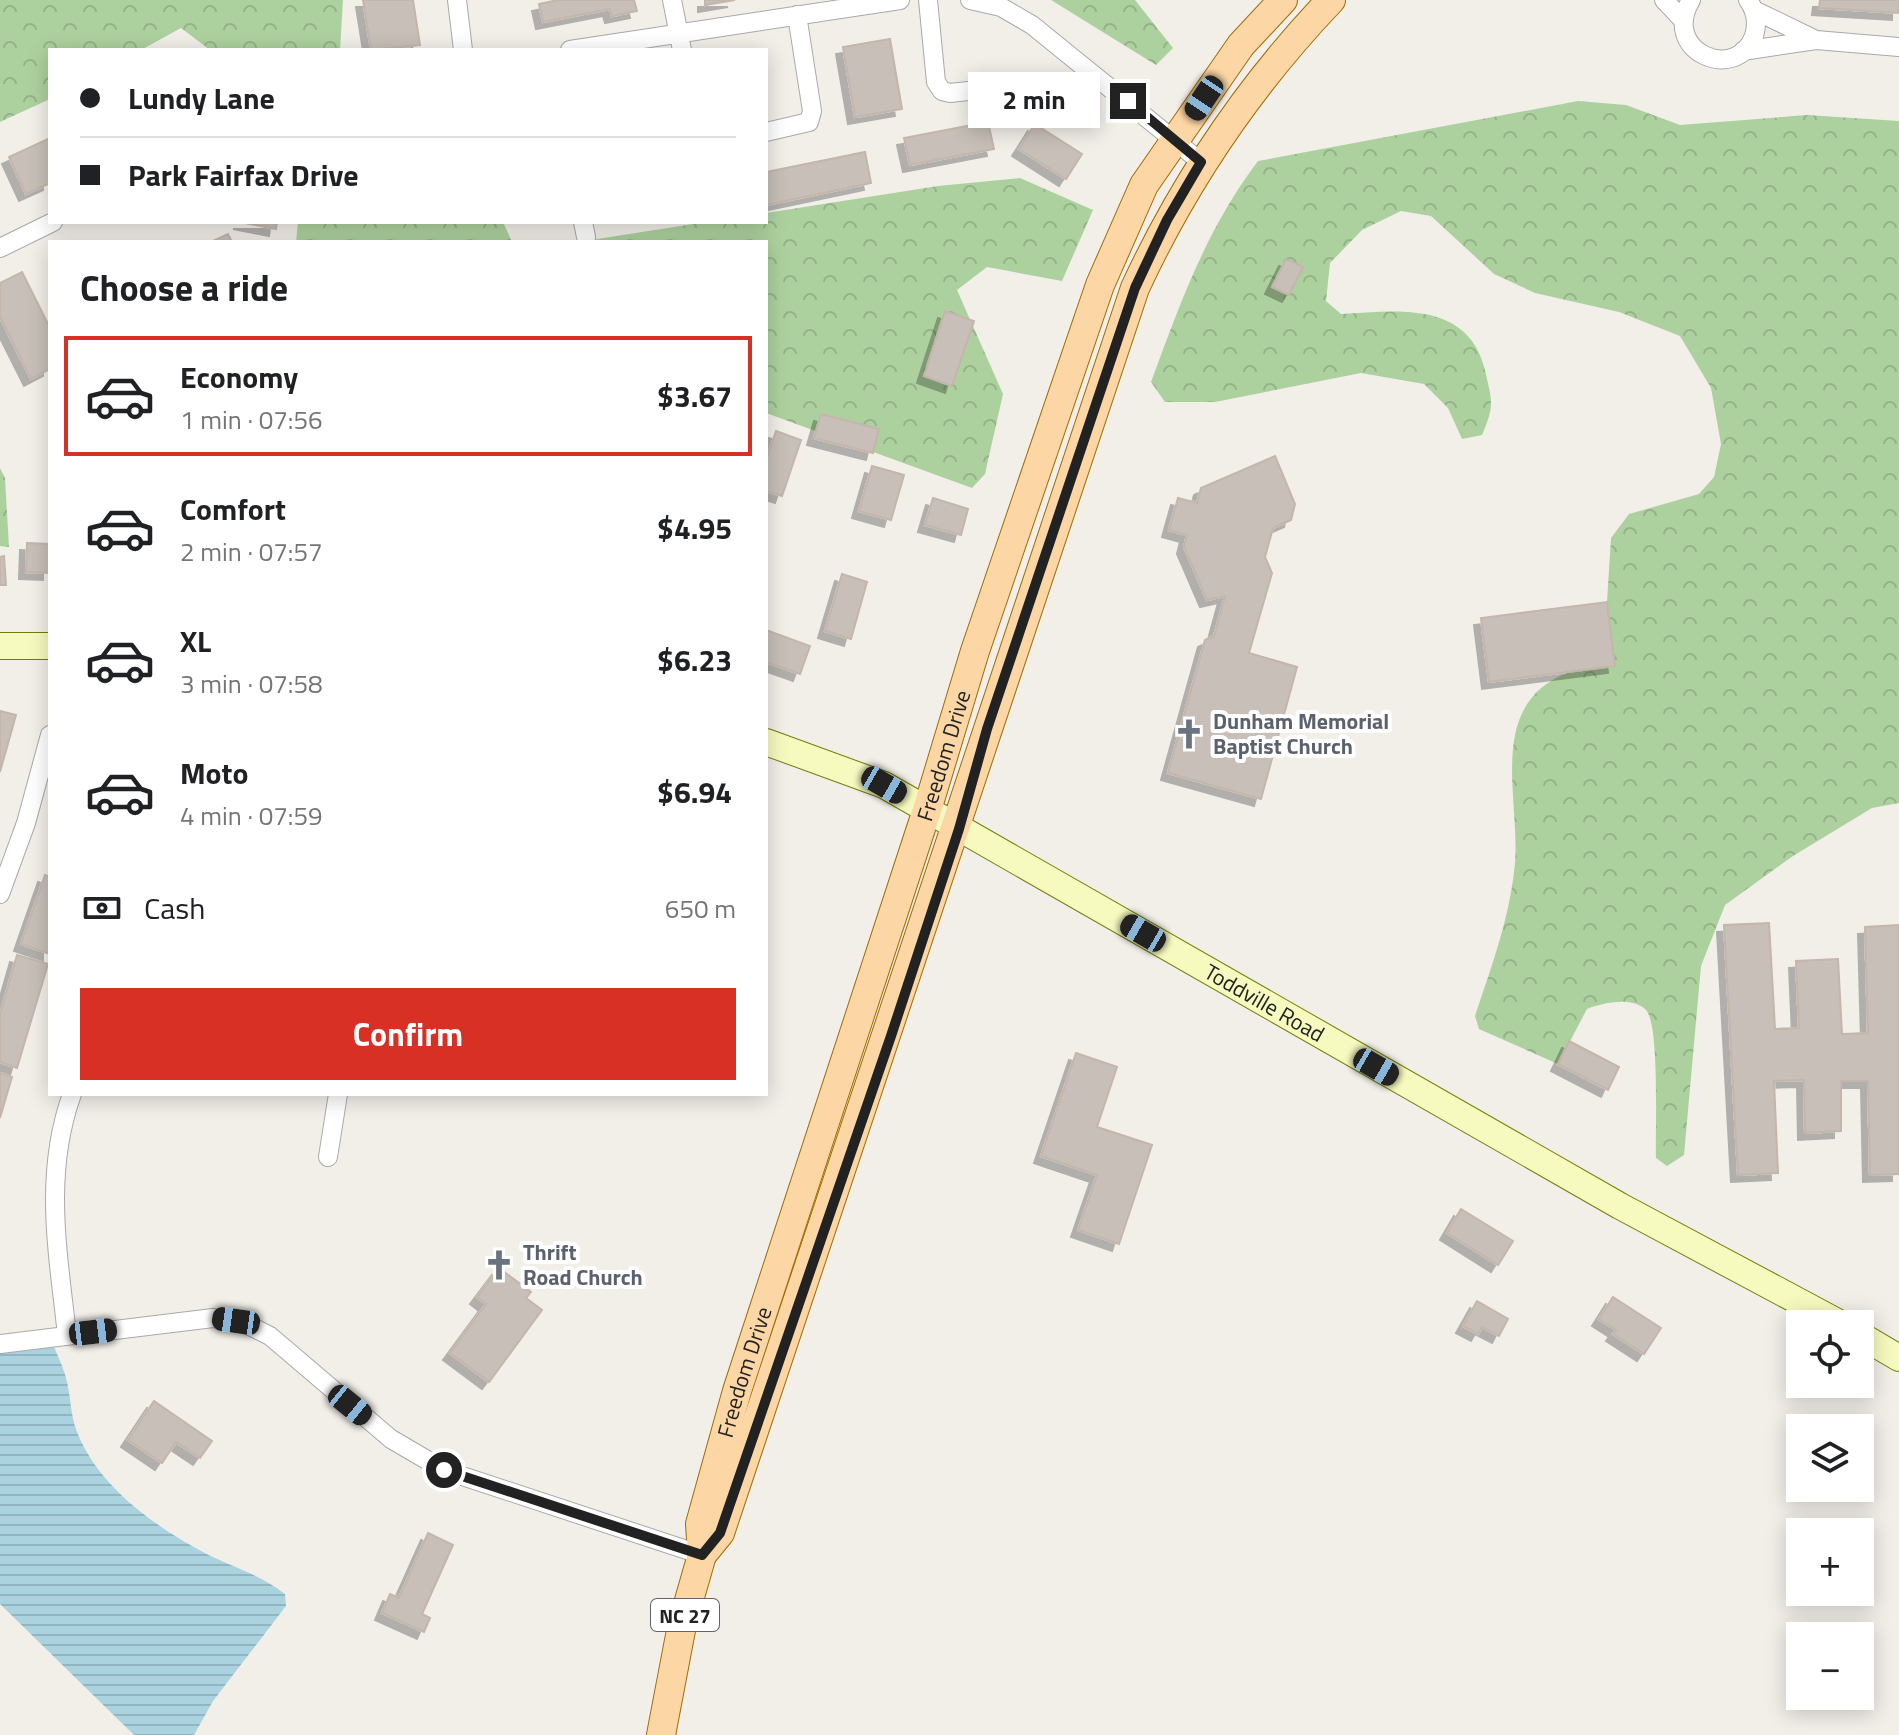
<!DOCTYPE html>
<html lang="en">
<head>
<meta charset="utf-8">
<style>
	:root { --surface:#fff; --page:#f2f2f2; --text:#202124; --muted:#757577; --line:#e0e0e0; --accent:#d93025 }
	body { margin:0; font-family:"Titillium Web",sans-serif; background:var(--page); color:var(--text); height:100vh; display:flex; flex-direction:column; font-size:30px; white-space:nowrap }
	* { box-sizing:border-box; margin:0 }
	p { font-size:26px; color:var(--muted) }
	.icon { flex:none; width:44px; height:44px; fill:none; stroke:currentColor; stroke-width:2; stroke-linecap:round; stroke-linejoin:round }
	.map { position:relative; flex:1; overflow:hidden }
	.drawer { position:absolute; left:48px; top:240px; width:720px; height:856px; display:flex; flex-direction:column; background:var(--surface); border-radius:0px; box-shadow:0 4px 20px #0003 }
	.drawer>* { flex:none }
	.guide { position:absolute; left:48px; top:48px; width:720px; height:176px; border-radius:0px; box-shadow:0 4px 20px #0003; display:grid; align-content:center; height:176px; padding:0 32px; background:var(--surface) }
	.tools { position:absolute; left:1786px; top:1310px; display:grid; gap:16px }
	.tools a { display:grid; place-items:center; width:88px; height:88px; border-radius:0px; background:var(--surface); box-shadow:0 4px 20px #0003; font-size:40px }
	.end { position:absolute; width:36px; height:36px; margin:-18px; border:10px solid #222; background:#fff; box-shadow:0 0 0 4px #fff }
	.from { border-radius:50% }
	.bubble { position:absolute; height:56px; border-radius:0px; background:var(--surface); box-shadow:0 4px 20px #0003; font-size:26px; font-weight:700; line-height:56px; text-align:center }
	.car { position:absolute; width:24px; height:48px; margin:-24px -12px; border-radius:10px; box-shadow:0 0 6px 2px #0007; background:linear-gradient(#222 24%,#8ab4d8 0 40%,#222 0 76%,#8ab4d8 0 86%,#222 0) }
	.guide b { display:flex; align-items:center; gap:28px; height:76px; font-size:30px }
	.guide b+b { border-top:2px solid var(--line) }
	.guide i { width:20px; height:20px; background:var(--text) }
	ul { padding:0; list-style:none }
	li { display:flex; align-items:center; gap:24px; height:120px; margin:0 16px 12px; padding:0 16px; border:4px solid transparent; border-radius:0px }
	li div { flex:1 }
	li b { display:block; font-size:30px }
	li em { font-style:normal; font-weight:700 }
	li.on { border-color:var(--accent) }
	li>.icon { width:72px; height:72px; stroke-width:1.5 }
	h2 { padding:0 32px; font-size:36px; line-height:96px }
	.pay { display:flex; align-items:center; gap:20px; height:88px; padding:0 32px; font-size:30px }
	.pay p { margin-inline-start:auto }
	.button { display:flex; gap:16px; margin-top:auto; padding:16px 32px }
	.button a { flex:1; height:92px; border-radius:0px; background:var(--accent); color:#fff; font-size:32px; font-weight:700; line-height:92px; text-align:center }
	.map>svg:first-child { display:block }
</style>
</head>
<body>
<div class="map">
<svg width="1899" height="1735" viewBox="0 0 1899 1735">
	<defs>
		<pattern id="forest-crowns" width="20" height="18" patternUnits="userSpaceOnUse" patternTransform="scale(2)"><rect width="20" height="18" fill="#add19e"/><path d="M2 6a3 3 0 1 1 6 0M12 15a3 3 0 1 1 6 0" fill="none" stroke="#95b388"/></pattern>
		<pattern id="water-rules" width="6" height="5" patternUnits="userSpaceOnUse" patternTransform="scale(2)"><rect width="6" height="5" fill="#aad3df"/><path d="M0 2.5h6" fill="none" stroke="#92b5bf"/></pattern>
		<filter id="shadow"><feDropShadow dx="-7" dy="7" stdDeviation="0" flood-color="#0004"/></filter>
	</defs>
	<rect width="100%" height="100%" fill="#f2efe9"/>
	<path fill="url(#forest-crowns)" d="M 0,0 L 343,0 L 340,50 L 210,50 L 181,28 L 141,50 L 50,50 L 50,99 L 0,122 Z
		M 1051,0 L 1135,0 L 1173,48 L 1156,65 Z
		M 1578,101 L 1626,105 L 1680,125 L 1807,115 L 1899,121 L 1899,803 L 1872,808 L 1793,856 L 1725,905 L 1701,966 L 1684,1155 L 1667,1166 L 1656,1158 C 1655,1132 1660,1025 1646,1010 C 1632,996 1603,1003 1587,1009 L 1558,1064 L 1479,1029 L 1475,1016 C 1492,965 1510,917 1515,863 C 1520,796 1486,705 1567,673 C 1580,667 1600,668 1615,666 L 1607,602 L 1611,538 L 1629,514 L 1699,494 L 1714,477 L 1721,444 L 1711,388 L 1680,336 L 1619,312 L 1535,293 L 1494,274 L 1431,216 L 1401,211 L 1362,230 L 1330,263 L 1326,301 L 1341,314 C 1396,311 1468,300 1485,370 C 1492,402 1495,404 1482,435 L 1462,439 L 1448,408 L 1424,384 L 1361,373 L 1215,402 L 1165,402 L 1151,382 C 1181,301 1206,230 1258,161 Z
		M 1020,178 L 1093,210 L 1062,281 L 987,267 L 957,290 L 1003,394 L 985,474 L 972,488 L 766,413 L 766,242 L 578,242 L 706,222 L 766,222 L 766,213 L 938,186 Z
		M 298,222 L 503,222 L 512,242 L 296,242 Z
		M 0,468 L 5,478 L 9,547 L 0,546 Z"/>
	<path fill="url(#water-rules)" d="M 53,1344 C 57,1355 63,1366 66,1378 C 71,1396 70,1414 77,1432 C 98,1486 154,1526 203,1552 C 231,1567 260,1574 285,1594 L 286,1606 L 213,1701 L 194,1735 L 134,1735 L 0,1604 L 0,1348 Z"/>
	<path fill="#c7bfb8" stroke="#c4b6ab" stroke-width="2" filter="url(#shadow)" d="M 363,0 L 413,0 L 420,45 L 371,50 Z
		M 558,0 L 634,0 L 637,11 L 612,16 L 610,9 L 543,22 L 539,4 Z
		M 705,0 L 735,0 L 705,5 Z
		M 1820,0 L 1899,0 L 1899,13 L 1819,8 Z
		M 890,39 L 902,109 L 855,117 L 843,47 Z
		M 988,122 L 994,149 L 910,165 L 904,138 Z
		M 1035,124 L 1082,154 L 1066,179 L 1019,149 Z
		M 50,138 L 50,183 L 26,194 L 9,157 Z
		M 865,152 L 871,183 L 766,205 L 766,172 Z
		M 240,222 L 277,222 L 276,229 Z
		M 228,234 L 232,242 L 211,242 Z
		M 1286,259 L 1303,267 L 1289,295 L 1272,287 Z
		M 22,272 L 50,328 L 50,369 L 31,379 L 0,317 L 0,283 Z
		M 945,311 L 974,321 L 952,386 L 924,376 Z
		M 821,414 L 879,429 L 873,453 L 814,438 Z
		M 776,431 L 801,440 L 782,496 L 766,491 L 766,461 Z
		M 1275,456 L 1295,504 L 1291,520 L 1273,528 L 1265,557 L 1272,573 L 1249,653 L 1297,667 L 1261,799 L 1168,773 L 1205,640 L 1214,636 L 1225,596 L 1207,600 L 1184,547 L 1187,535 L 1169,530 L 1178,498 L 1197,503 L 1201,488 Z
		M 872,466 L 904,475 L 891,520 L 859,511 Z
		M 933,498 L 968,509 L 961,535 L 925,525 Z
		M 27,543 L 50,544 L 50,573 L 26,572 Z
		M 4,556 L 6,585 L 0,585 L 0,557 Z
		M 842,574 L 867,582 L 851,639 L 825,631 Z
		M 1607,602 L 1615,666 L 1489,682 L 1481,618 Z
		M 766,630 L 810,646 L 800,674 L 766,662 Z
		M 0,711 L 16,715 L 0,772 Z
		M 45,875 L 50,877 L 50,954 L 21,944 Z
		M 1769,923 L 1775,1029 L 1799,1028 L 1796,961 L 1838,959 L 1842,1034 L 1868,1033 L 1865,927 L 1899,925 L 1899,1174 L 1870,1175 L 1868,1081 L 1841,1081 L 1841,1131 L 1805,1133 L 1804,1080 L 1774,1081 L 1778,1173 L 1738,1175 L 1724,925 Z
		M 17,955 L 48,964 L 17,1068 L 0,1062 L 0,1014 Z
		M 1569,1041 L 1619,1067 L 1608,1090 L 1558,1064 Z
		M 1076,1053 L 1117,1067 L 1097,1127 L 1152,1145 L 1119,1244 L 1078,1230 L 1097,1175 L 1041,1156 Z
		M 0,1073 L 12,1077 L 0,1118 Z
		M 1461,1209 L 1513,1241 L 1498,1265 L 1447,1233 Z
		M 499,1268 L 531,1292 L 526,1298 L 542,1310 L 489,1382 L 450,1353 L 486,1304 L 477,1297 Z
		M 1613,1297 L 1661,1328 L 1644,1354 L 1613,1334 L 1616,1330 L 1599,1319 Z
		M 1477,1301 L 1508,1319 L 1499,1336 L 1482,1327 L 1478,1334 L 1463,1326 Z
		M 154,1401 L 212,1441 L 200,1458 L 176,1442 L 162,1463 L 128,1440 Z
		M 428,1533 L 453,1545 L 422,1614 L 430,1618 L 424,1632 L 382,1613 L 390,1594 L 399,1598 Z"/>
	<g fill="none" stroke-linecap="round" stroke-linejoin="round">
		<g stroke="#a9a9a9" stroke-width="20">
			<path id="street" d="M 457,0 L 463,50
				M 672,0 L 682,50
				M 928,0 L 936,82 L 942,91 L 950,93 L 1023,85
				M 970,0 L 1001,7 L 1032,25 L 1201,162
				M 1664,0 L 1683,20
				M 1691,0 C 1660,51 1736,84 1754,36 C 1758,23 1756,11 1748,0
				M 1754,10 L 1816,40
				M 570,50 L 900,0
				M 1743,51 L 1816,40 L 1899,47
				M 766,132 L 809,122 L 812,111 L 797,15
				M 583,222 L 586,237
				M 0,248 L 53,222
				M 0,894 L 26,823 L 50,735
				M 328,1157 L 338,1094
				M 67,1335 C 58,1252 43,1175 72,1094
				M 0,1344 L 213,1318 L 248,1325 L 270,1336 L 391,1439 L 444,1470 L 702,1555"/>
		</g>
		<g stroke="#707d05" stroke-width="28">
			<g id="secondary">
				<path d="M 0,646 L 50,646"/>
				<path id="s1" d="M 766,742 L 884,785 L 1620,1206 L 1841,1324"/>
				<path d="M 1860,1335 L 1899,1358"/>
			</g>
		</g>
		<g stroke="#a06b00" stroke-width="30">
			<g id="primary">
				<path d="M 702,1555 L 720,1533 C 861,1118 999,703 1135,288 C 1185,180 1249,86 1331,0"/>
				<path id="s2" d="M 661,1735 L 682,1625 L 702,1555 L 700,1524 L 737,1391 L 927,810 L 975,651 L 1100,285 L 1144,185 L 1241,45 L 1283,0"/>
			</g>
		</g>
		<use href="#street" stroke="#fff" stroke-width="18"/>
		<use href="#secondary" stroke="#f7fabf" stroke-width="26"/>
		<use href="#primary" stroke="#fcd6a4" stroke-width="28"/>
	</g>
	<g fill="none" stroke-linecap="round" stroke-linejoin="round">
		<path stroke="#222" stroke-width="10" d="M 444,1470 L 702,1555 L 720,1533 L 891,1036 L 959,829 L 987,729 L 1135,288 L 1167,220 L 1201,162 L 1128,101"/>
	</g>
	<defs>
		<g id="church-bare" transform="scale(2.4)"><path d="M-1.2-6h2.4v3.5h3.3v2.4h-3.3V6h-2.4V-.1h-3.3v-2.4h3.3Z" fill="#6b7280" stroke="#fff" stroke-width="2.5" paint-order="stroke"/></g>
	</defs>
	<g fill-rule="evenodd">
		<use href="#church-bare" x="1189" y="734"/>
		<use href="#church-bare" x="499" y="1265"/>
	</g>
	<g text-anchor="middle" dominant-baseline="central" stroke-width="8" stroke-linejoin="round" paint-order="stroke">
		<rect fill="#fff" stroke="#646464" stroke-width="2" x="651" y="1599" width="68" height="32" rx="6"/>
		<g font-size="20" font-weight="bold" fill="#222">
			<text x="685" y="1615">NC 27</text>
		</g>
		<g font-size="22" font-weight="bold" fill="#5b616d" stroke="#fff" text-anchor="start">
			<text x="1213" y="721">Dunham Memorial<tspan x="1213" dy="25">Baptist Church</tspan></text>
			<text x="523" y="1252">Thrift<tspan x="523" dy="25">Road Church</tspan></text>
		</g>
		<g font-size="22" fill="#222" stroke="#fff">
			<text stroke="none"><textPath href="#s2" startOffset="1022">Freedom Drive</textPath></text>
			<text stroke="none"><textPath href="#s1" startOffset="564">Toddville Road</textPath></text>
			<text stroke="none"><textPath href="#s2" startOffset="374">Freedom Drive</textPath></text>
		</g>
	</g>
</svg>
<div class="tools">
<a><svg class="icon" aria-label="locate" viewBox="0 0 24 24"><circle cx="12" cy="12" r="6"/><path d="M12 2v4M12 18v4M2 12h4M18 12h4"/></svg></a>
<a><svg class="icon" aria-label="layers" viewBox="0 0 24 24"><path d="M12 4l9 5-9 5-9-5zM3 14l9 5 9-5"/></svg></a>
<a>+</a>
<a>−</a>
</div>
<i class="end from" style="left:444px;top:1470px"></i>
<i class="end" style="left:1128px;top:101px"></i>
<div class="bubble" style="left:968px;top:72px;width:132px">2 min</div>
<i class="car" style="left:1204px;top:98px;rotate:214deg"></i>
<i class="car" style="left:884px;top:785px;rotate:120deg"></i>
<i class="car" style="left:1143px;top:933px;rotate:300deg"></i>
<i class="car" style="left:1376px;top:1067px;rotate:120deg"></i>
<i class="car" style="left:236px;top:1321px;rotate:278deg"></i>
<i class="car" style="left:93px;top:1332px;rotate:83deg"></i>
<i class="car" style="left:350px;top:1405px;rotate:129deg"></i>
<div class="guide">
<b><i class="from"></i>Lundy Lane</b>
<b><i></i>Park Fairfax Drive</b>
</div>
<section class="drawer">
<h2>Choose a ride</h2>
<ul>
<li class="on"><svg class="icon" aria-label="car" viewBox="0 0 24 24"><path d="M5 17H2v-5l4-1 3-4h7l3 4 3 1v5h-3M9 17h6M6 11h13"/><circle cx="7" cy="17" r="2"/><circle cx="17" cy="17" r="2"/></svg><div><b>Economy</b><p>1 min · 07:56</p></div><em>$3.67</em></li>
<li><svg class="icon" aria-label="car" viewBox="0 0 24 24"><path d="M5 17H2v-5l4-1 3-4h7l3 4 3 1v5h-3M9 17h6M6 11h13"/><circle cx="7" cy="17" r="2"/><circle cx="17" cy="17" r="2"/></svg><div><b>Comfort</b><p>2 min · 07:57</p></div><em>$4.95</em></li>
<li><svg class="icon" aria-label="car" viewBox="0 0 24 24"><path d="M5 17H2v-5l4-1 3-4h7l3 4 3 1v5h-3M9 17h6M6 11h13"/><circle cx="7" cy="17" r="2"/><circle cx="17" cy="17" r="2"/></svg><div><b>XL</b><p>3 min · 07:58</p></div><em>$6.23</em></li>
<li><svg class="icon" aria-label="car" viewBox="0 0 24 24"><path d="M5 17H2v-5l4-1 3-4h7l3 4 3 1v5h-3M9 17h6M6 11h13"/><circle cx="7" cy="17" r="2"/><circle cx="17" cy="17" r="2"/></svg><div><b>Moto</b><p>4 min · 07:59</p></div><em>$6.94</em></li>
</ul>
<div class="pay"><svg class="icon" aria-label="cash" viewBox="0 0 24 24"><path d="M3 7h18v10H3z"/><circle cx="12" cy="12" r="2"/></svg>Cash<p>650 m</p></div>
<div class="button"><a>Confirm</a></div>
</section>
</div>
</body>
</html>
